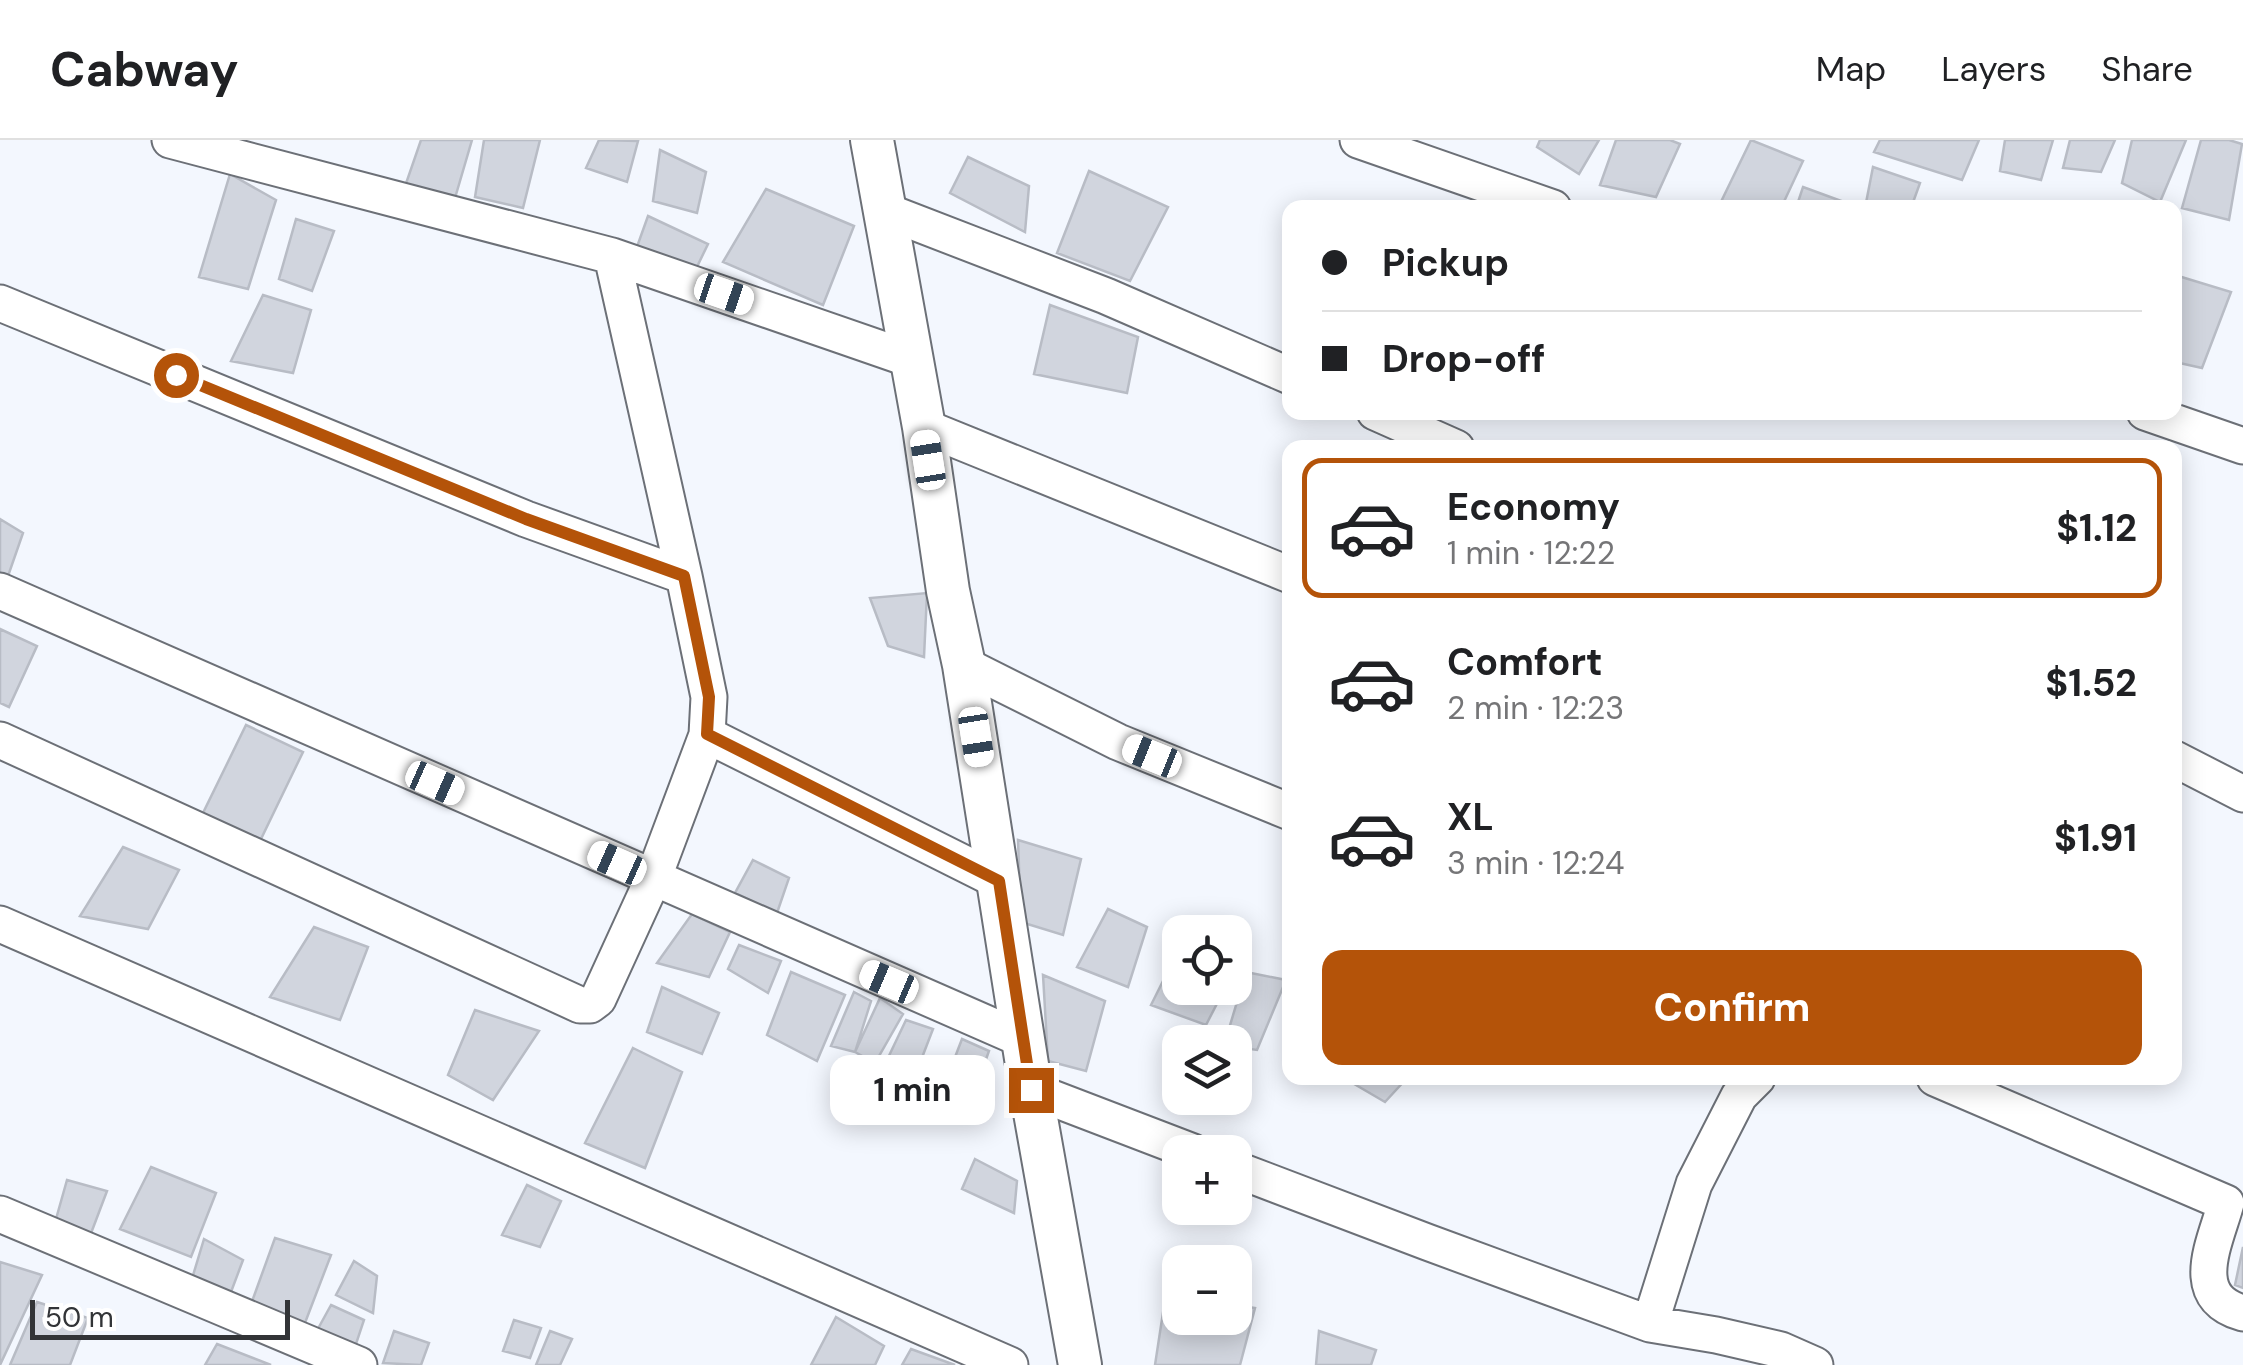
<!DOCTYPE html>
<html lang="en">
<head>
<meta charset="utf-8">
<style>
	:root { --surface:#fff; --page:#f2f2f2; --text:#202124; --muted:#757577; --line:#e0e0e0; --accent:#b45309 }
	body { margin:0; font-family:"DM Sans",sans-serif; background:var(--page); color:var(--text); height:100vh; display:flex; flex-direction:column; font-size:38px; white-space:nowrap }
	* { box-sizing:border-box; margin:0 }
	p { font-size:32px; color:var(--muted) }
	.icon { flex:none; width:55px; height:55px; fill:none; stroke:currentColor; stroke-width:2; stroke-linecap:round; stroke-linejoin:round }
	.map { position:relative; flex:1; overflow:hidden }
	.details { position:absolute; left:1282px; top:300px; width:900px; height:645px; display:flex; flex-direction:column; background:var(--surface); border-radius:20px; box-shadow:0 5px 25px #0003 }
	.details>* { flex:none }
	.banner { position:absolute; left:1282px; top:60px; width:900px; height:220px; border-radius:20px; box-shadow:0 5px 25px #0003; display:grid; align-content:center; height:220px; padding:0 40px; background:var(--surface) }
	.tools { position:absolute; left:1162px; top:775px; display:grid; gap:20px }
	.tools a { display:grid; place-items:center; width:90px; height:90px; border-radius:20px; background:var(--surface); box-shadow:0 5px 25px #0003; font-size:50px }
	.scale { position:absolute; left:30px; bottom:25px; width:260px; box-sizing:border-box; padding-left:10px; border:5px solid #323437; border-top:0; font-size:28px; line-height:35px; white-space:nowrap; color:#323437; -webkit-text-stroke:8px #fff; paint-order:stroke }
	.end { position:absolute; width:45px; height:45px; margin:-22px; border:12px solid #b45309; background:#fff; box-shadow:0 0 0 5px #fff }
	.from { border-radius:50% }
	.bubble { position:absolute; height:70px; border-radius:20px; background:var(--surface); box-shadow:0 5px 25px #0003; font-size:32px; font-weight:700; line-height:70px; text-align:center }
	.car { position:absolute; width:30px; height:60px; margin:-30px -15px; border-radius:12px; box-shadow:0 0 8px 2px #0007; background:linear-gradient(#fff 24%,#345 0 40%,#fff 0 76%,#345 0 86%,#fff 0) }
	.banner b { display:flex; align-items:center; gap:35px; height:95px; font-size:38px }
	.banner b+b { border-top:2px solid var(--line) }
	.banner i { width:25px; height:25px; background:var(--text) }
	ul { padding:18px 0 0; list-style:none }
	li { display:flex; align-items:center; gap:30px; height:140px; margin:0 20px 15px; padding:0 20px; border:5px solid transparent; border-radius:20px }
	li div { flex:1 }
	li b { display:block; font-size:38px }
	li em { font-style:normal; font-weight:700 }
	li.active { border-color:var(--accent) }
	li>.icon { width:90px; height:90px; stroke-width:1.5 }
	.primary-button { display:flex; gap:20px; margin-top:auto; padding:20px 40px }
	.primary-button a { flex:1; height:115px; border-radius:20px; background:var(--accent); color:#fff; font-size:40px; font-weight:700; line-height:115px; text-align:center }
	header { display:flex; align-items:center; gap:60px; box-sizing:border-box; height:140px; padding:0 50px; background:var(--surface); border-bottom:2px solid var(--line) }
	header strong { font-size:48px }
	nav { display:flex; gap:55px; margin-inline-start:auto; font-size:35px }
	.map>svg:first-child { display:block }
</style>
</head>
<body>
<header>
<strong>Cabway</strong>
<nav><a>Map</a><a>Layers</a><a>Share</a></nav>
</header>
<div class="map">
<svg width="2243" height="1225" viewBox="0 0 2243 1225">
	<rect width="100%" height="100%" fill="#f3f7fe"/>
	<path fill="#d1d5de" stroke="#b8bcc5" stroke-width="2.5" d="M 421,0 L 472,0 L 455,58 L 402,55 Z
		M 484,0 L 540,0 L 523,68 L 475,57 Z
		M 599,0 L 638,1 L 627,42 L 586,28 Z
		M 1540,0 L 1599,0 L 1579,34 L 1537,7 Z
		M 1616,0 L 1670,0 L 1680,4 L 1656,57 L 1600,45 Z
		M 1751,0 L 1803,21 L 1781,68 L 1718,68 Z
		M 1880,0 L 1979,0 L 1962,40 L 1874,12 Z
		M 2005,0 L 2053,0 L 2041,40 L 2000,31 Z
		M 2070,0 L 2115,0 L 2101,32 L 2063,28 Z
		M 2132,0 L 2186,0 L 2160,62 L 2122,43 Z
		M 2201,0 L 2229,0 L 2242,4 L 2229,80 L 2182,68 Z
		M 660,10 L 706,32 L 697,73 L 653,61 Z
		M 968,17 L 1029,46 L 1025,92 L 950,53 Z
		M 1873,27 L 1920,43 L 1911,68 L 1865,68 Z
		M 1089,31 L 1168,67 L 1130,141 L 1057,113 Z
		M 230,34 L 276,60 L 248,149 L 199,137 Z
		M 1803,47 L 1844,62 L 1841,68 L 1796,68 Z
		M 766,49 L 854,86 L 823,165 L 723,122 Z
		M 648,76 L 708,104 L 694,133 L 633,118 Z
		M 296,79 L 334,91 L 312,151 L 279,139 Z
		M 2175,135 L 2231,152 L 2202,228 L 2175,222 Z
		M 263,155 L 311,170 L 293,233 L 231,221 Z
		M 1050,165 L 1138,197 L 1127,253 L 1034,234 Z
		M 0,379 L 23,393 L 7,439 L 0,435 Z
		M 927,453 L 924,517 L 888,506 L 870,458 Z
		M 0,489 L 37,506 L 9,567 L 0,563 Z
		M 246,585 L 303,612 L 260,701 L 203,673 Z
		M 1018,700 L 1081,719 L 1063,795 L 1021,782 Z
		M 123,707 L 179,730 L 148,789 L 80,776 Z
		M 753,720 L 789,738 L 777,773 L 735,753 Z
		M 1108,769 L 1147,787 L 1128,847 L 1077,827 Z
		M 692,774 L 730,792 L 709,837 L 657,823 Z
		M 314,787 L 368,807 L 340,880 L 270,857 Z
		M 739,805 L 781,821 L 768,853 L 728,829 Z
		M 1177,813 L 1180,814 L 1180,848 L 1225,848 L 1206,885 L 1151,865 Z
		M 791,832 L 845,855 L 817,921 L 767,895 Z
		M 1246,832 L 1286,840 L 1257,910 L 1235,907 L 1235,902 L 1225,902 Z
		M 1043,835 L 1105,861 L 1086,931 L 1048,921 Z
		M 662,847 L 719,873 L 702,914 L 647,892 Z
		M 854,852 L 871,861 L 855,912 L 831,906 Z
		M 880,858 L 903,874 L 875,923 L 855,912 Z
		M 475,870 L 539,891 L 493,960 L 448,935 Z
		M 906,880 L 933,889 L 908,954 L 877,941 Z
		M 962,899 L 989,911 L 968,970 L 942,951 Z
		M 633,908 L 682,932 L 645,1028 L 585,1003 Z
		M 1344,938 L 1407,938 L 1385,962 Z
		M 975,1019 L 1017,1041 L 1014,1073 L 962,1049 Z
		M 151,1027 L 216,1053 L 191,1117 L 120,1089 Z
		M 67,1040 L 107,1051 L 90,1096 L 56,1079 Z
		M 527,1045 L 561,1061 L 540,1107 L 502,1095 Z
		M 275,1098 L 331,1115 L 303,1188 L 250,1167 Z
		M 204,1099 L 243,1120 L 228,1160 L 191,1142 Z
		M 2243,1107 L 2243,1148 L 2235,1145 Z
		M 354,1121 L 377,1136 L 373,1173 L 336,1155 Z
		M 0,1122 L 42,1135 L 0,1225 Z
		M 1166,1153 L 1180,1156 L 1180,1178 L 1235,1178 L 1235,1165 L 1255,1168 L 1240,1225 L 1155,1225 Z
		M 37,1162 L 88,1178 L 70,1225 L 10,1225 Z
		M 331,1165 L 364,1180 L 354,1210 L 314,1196 Z
		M 836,1177 L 884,1206 L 875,1225 L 811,1225 Z
		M 514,1180 L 541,1188 L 530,1218 L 503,1211 Z
		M 394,1191 L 429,1203 L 421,1225 L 383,1223 Z
		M 550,1191 L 572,1199 L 560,1225 L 536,1225 Z
		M 1319,1191 L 1376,1210 L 1371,1225 L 1316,1225 Z
		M 217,1204 L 271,1225 L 205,1225 Z
		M 911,1209 L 955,1225 L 902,1225 Z"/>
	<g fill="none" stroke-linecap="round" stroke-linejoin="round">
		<g stroke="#6c7077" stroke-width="39">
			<path id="minor" d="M 170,0 L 612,116 L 910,219
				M 1358,0 L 1553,68
				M 883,70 L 1106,156 L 1290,236
				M 0,163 L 526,379 L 684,436
				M 1375,272 L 1456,308
				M 2145,272 L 2243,306
				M 924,287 L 1290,435
				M 0,451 L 1024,900
				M 964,525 L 1118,602 L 1290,672
				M 707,595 L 999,741
				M 0,600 L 580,865 L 590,865 L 598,859 L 653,739 L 707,595 L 709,557 L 684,436 L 612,116
				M 2175,619 L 2243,654
				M 0,784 L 1010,1225
				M 1935,938 L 2226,1063 C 2215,1103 2186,1157 2243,1173
				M 1031,950 L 1193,1012
				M 1235,1029 L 1427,1102 L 1650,1184 L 1716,1195 L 1781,1210 L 1815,1225
				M 0,1074 L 359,1225
				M 1650,1184 L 1694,1044 L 1739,956 L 1757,938"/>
		</g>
		<g stroke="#6c7077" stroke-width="46">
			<path id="major" d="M 872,0 L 924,287 L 948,451 L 964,525 L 1031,950 L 1080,1225"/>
		</g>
		<use href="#minor" stroke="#fff" stroke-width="35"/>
		<use href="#major" stroke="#fff" stroke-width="42"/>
	</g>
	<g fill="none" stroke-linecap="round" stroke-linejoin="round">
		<path stroke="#b45309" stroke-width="12" d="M 176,235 L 526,379 L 684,436 L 709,557 L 707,594 L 999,741 L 1031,950"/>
	</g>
</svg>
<div class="tools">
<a><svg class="icon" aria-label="locate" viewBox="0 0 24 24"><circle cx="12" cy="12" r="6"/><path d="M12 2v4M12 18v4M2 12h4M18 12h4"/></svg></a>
<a><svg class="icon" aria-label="layers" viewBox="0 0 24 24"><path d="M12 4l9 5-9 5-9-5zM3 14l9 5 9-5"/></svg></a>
<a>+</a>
<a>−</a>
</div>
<div class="scale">50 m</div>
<i class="end from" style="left:176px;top:235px"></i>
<i class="end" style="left:1031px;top:950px"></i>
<div class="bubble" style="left:830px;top:915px;width:165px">1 min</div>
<i class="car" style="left:724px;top:154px;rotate:109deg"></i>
<i class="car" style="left:928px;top:320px;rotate:351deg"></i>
<i class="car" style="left:976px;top:597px;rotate:171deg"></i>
<i class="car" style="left:1152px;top:616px;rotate:292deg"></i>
<i class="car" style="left:435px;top:643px;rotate:114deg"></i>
<i class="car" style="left:617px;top:723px;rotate:294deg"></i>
<i class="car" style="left:889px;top:842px;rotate:293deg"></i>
<div class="banner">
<b><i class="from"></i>Pickup</b>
<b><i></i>Drop-off</b>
</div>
<section class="details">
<ul>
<li class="active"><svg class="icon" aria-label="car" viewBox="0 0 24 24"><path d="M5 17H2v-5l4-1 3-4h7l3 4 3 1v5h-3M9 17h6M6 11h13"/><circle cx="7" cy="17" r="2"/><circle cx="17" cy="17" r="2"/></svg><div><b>Economy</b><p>1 min · 12:22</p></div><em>$1.12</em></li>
<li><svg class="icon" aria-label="car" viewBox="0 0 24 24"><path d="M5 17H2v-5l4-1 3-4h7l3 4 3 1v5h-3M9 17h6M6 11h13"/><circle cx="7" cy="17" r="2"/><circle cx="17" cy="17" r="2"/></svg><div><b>Comfort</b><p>2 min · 12:23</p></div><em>$1.52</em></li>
<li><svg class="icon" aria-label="car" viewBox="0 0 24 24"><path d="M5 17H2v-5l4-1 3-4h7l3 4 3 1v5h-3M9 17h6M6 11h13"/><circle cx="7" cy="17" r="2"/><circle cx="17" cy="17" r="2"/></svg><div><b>XL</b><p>3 min · 12:24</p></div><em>$1.91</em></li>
</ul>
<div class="primary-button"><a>Confirm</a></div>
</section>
</div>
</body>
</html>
